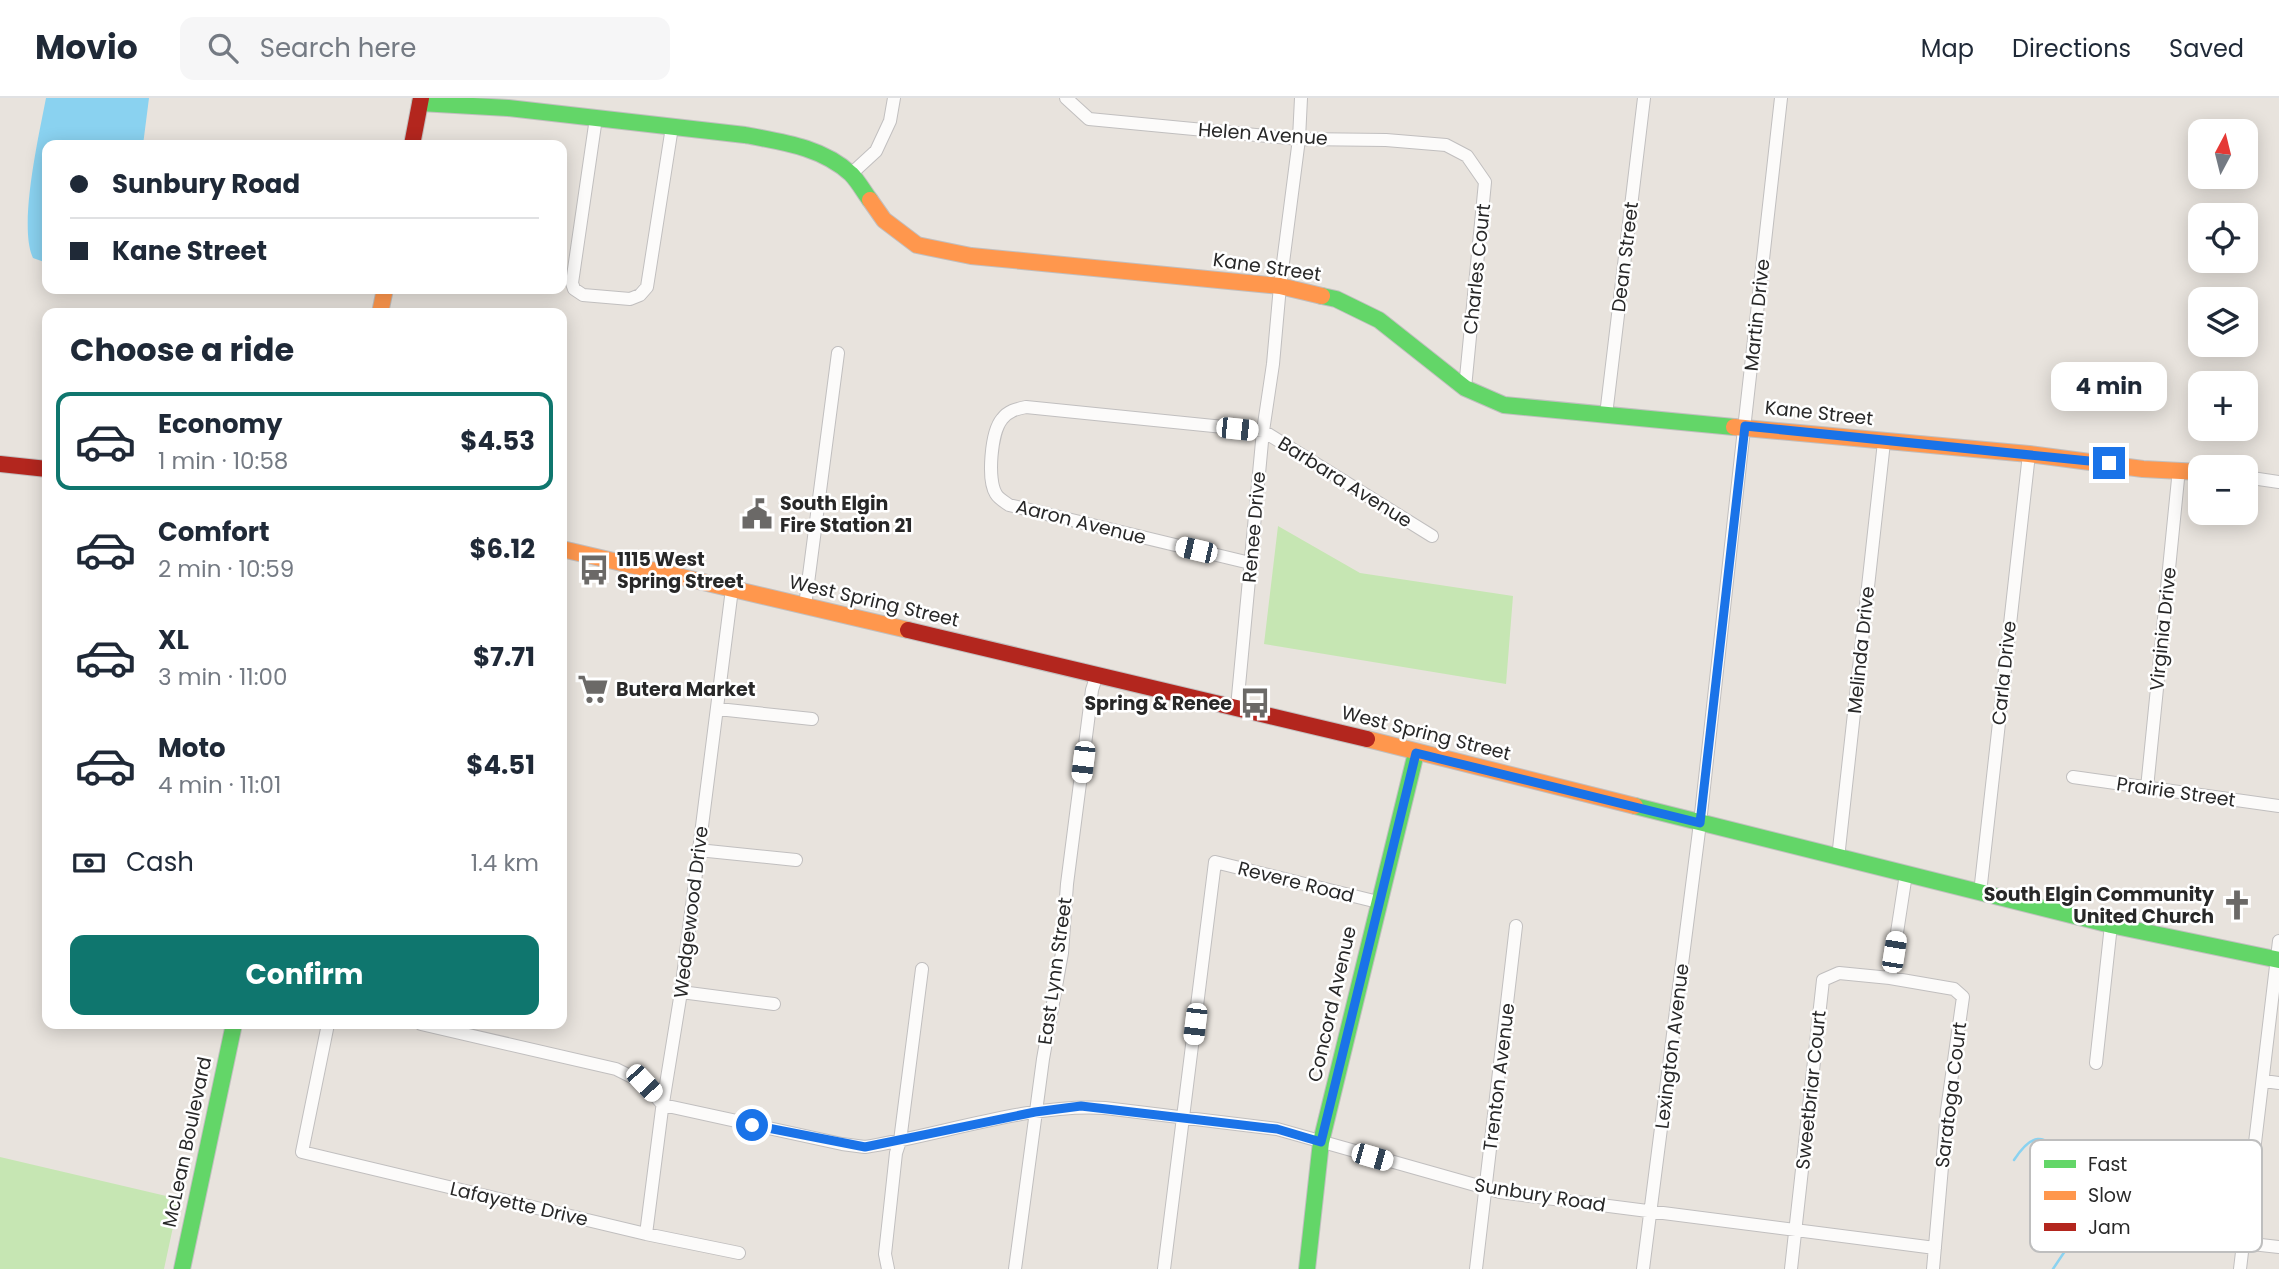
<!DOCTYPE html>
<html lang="en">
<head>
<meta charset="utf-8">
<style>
	:root { --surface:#fff; --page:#f6f6f7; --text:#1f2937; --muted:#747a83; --line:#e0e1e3; --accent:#0f766e }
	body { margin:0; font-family:Poppins,sans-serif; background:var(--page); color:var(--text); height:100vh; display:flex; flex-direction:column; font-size:26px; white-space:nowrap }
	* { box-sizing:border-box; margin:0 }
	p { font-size:23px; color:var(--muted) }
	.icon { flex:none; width:38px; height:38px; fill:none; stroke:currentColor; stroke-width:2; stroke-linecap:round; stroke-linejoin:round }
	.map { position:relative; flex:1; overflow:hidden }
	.details { position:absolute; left:42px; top:210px; width:525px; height:721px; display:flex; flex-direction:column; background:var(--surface); border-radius:14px; box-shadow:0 4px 18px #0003 }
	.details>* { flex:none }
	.top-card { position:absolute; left:42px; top:42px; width:525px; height:154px; border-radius:14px; box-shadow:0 4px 18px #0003; display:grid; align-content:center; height:154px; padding:0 28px; background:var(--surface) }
	.needle { width:46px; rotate:7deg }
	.tools { position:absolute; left:2188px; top:21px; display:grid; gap:14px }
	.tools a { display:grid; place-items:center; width:70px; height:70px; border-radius:14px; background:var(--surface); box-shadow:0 4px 18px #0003; font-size:35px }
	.end { position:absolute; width:32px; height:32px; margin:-16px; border:9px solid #1a73e8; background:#fff; box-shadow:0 0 0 4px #fff }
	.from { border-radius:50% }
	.bubble { position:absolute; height:49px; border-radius:14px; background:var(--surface); box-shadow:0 4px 18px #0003; font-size:23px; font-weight:700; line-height:49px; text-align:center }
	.car { position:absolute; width:21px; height:42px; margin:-21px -10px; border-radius:9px; box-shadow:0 0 5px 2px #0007; background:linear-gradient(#fff 24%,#345 0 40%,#fff 0 76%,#345 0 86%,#fff 0) }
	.top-card b { display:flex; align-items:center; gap:24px; height:66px; font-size:26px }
	.top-card b+b { border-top:2px solid var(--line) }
	.top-card i { width:18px; height:18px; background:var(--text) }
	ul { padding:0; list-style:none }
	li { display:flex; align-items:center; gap:21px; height:98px; margin:0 14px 10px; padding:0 14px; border:4px solid transparent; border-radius:14px }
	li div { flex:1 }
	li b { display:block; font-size:26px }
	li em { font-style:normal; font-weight:700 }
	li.active { border-color:var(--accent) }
	li>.icon { width:63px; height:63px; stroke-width:1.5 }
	h2 { padding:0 28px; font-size:32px; line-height:84px }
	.pay { display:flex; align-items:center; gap:18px; height:77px; padding:0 28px; font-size:26px }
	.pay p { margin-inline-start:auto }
	.primary-button { display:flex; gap:14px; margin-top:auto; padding:14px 28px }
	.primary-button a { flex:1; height:80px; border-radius:14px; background:var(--accent); color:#fff; font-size:28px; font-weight:700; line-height:80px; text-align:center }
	header { display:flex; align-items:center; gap:42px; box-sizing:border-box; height:98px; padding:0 35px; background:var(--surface); border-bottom:2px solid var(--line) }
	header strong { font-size:33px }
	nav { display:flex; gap:38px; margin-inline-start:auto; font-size:24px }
	.search { width:490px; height:63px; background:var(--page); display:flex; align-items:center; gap:18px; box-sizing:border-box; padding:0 24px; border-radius:14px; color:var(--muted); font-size:26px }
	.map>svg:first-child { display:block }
</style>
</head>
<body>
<header>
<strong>Movio</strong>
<div class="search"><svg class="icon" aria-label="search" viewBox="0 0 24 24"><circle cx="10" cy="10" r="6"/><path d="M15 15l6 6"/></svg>Search here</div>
<nav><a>Map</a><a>Directions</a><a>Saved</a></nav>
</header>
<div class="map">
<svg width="2279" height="1171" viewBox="0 0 2279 1171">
	<rect width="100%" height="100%" fill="#e8e3dd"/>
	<path fill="#c6e6b3" d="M 1278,428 L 1360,475 L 1513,498 L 1506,586 L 1264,546 Z
		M 0,1059 L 179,1101 L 164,1171 L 0,1171 Z"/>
	<path fill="#8ad2f0" d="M 46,0 L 149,0 L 143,47 L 47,47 L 47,165 L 33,160 C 18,128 39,37 46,0 Z"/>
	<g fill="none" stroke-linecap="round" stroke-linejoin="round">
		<path stroke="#8ad2f0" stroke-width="2.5" d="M 2014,1062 C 2031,1036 2044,1033 2063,1059 L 2064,1075 L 2057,1086 L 2061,1100 L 2063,1120 L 2070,1138 L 2065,1153 L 2053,1171"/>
		<g stroke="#c1bfbf" stroke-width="14">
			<path id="street" d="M 1066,0 L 1089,21 L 1299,41 L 1386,42 L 1446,47 L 1467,58 L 1485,84 L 1465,290
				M 596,20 L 572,185 L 574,191 L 583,197 L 630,201 L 640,197 L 647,189 L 672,29
				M 851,76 L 876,53 L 890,23 L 894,0
				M 1606,317 L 1644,0
				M 2245,379 L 2279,384
				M 1250,465 L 1009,407 C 1005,404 999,401 996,396 C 987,382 991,334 1002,321 C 1008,313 1016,311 1026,309 L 1263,333 L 1432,438
				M 805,508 L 838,255
				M 1237,609 L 1263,333 L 1273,266 L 1280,188 L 1299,41 L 1301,0
				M 718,611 L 812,621
				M 2073,679 L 2279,708
				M 2147,690 L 2179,371
				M 698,752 L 796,762
				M 1838,760 L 1884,344
				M 1980,795 L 2029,356
				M 1890,880 L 1906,776
				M 681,894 L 774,906
				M 328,926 L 302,1054 L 646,1136 L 739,1155
				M 421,926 L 616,971 L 644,985 L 663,1007 L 842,1046 L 865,1049 C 941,1037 1030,1005 1105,1010 L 1277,1031 L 1500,1094 L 1935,1150
				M 2096,965 L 2111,827
				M 2264,983 L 2279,985
				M 646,1136 L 662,1011 L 681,894 L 732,491
				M 2243,1145 L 2279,1149
				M 888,1171 L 885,1156 L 896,1055 L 900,1043 L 922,871
				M 1015,1171 L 1043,961 L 1062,855 L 1067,786 L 1092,592 L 1097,576
				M 1164,1171 L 1215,764 L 1378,804
				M 1476,1171 L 1516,828
				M 1643,1171 L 1700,725 L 1781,0
				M 1791,1171 L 1823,882 L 1839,875 L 1890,880 L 1954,891 L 1963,899 L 1947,1012 L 1933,1171
				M 2240,1171 L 2279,843"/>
		</g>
		<g stroke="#c1bfbf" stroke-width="18">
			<path id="fast" d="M 420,5 L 508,10 L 745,37 C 782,44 822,49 851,76 C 858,83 864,94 870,102
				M 1322,198 L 1336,201 L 1379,222 L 1465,290 L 1504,307 L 1734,329
				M 1635,708 L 2111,827 L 2279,862
				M 182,1171 L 234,926
				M 1307,1171 L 1321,1044 L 1416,655"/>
		</g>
		<g stroke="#c1bfbf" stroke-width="18">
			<path id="slow" d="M 870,102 L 884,122 L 917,147 L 971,158 L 1280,188 L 1322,198
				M 380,215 L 385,191
				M 1734,329 L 2029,356 L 2143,371 L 2200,374
				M 562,451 L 908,532
				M 1367,641 L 1635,708"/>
		</g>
		<g stroke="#c1bfbf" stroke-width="18">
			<path id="jam" d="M 412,47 L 421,0
				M 0,366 L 47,371
				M 908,532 L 1367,641"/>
		</g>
		<use href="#street" stroke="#fcfbfa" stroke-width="12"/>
		<use href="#fast" stroke="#63d668" stroke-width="16"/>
		<use href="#slow" stroke="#ff974d" stroke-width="16"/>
		<use href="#jam" stroke="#b3261e" stroke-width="16"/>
	</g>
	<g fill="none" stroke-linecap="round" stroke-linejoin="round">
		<path stroke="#1a73e8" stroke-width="9" d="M 752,1027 L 865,1049 L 1035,1014 L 1081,1008 L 1277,1031 L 1321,1044 L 1416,655 L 1700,725 L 1745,328 L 2109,365"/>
	</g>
	<defs>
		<g id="civic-bare" transform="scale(2.415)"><path d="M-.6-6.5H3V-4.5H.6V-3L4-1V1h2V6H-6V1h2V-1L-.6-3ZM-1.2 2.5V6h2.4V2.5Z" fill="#6b6967" stroke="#fff" stroke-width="2.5" paint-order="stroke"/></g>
		<g id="bus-bare" transform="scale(2.415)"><path d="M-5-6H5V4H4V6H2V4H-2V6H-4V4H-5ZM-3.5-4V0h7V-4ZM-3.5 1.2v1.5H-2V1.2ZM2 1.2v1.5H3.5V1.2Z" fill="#6b6967" stroke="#fff" stroke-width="2.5" paint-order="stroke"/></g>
		<g id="supermarket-bare" transform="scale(2.415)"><path d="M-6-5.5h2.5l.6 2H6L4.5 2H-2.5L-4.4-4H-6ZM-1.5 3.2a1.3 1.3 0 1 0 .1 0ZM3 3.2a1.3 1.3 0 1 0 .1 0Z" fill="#6b6967" stroke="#fff" stroke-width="2.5" paint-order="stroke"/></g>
		<g id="church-bare" transform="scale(2.415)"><path d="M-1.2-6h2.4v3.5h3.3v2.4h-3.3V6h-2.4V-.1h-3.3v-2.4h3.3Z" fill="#6b6967" stroke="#fff" stroke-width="2.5" paint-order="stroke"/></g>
	</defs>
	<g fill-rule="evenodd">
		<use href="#civic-bare" x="757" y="416"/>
		<use href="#bus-bare" x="594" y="472"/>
		<use href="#supermarket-bare" x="593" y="591"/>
		<use href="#bus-bare" x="1255" y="605"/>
		<use href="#church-bare" x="2237" y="807"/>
	</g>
	<g text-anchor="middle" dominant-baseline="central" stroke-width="5" stroke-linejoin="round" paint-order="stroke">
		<g font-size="19" fill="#282828" stroke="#fff">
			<text transform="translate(1263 36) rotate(4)">Helen Avenue</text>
			<text transform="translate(1625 159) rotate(-83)">Dean Street</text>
			<text transform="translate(1267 169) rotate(8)">Kane Street</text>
			<text transform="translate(1477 171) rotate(-84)">Charles Court</text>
			<text transform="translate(1757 217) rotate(-84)">Martin Drive</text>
			<text transform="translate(1819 315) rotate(6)">Kane Street</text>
			<text transform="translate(1345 384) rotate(32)">Barbara Avenue</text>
			<text transform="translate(1081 424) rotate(14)">Aaron Avenue</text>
			<text transform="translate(1254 429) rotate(-85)">Renee Drive</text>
			<text transform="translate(874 503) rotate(13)">West Spring Street</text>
			<text transform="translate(2163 531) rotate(-84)">Virginia Drive</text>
			<text transform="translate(1861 552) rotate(-84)">Melinda Drive</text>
			<text transform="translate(2004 575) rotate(-84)">Carla Drive</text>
			<text transform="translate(1426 635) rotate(14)">West Spring Street</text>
			<text transform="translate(2176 694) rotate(8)">Prairie Street</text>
			<text transform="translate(1296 784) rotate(14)">Revere Road</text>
			<text transform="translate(691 814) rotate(-83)">Wedgewood Drive</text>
			<text transform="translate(1055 873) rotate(-82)">East Lynn Street</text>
			<text transform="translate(1332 906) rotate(-77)">Concord Avenue</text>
			<text transform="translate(1672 948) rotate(-83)">Lexington Avenue</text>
			<text transform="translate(1499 979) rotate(-83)">Trenton Avenue</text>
			<text transform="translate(1811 992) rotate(-84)">Sweetbriar Court</text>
			<text transform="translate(1951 997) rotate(-83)">Saratoga Court</text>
			<text transform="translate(187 1044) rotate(-78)">McLean Boulevard</text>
			<text transform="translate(1540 1097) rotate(9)">Sunbury Road</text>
			<text transform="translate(519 1106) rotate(13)">Lafayette Drive</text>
		</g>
		<g font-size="19" font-weight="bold" fill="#282828" stroke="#fff" text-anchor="start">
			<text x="780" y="405">South Elgin<tspan x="780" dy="22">Fire Station 21</tspan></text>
			<text x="617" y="461">1115 West<tspan x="617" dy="22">Spring Street</tspan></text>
			<text x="616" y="591">Butera Market</text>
			<text x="1232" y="605" text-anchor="end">Spring &amp; Renee</text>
			<text x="2214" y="796" text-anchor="end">South Elgin Community<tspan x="2214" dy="22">United Church</tspan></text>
		</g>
	</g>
	<rect x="2030" y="1042" width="232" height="112" rx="10" fill="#fff" stroke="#bebebe" stroke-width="2"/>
	<rect x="2044" y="1062" width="32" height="8" fill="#63d668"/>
	<rect x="2044" y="1093" width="32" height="9" fill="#ff974d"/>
	<rect x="2044" y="1125" width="32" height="8" fill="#b3261e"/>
	<g font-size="19" fill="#282828">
		<text x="2088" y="1073">Fast</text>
		<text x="2088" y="1104">Slow</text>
		<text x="2088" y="1136">Jam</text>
	</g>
</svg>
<div class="tools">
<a><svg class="needle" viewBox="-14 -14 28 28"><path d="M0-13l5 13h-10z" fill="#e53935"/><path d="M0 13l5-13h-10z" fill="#747a83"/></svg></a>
<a><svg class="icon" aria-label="locate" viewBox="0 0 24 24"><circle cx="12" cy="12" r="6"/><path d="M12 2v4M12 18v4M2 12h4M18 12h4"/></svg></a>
<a><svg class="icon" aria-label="layers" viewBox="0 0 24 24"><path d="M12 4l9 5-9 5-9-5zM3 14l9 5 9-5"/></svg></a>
<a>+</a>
<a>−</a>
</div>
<i class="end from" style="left:752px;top:1027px"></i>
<i class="end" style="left:2109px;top:365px"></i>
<div class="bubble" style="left:2051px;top:264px;width:116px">4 min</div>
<i class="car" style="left:1237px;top:331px;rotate:96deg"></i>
<i class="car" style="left:1196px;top:452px;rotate:283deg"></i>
<i class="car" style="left:1083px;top:664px;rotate:187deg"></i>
<i class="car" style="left:1894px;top:854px;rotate:9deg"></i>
<i class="car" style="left:1195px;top:926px;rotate:187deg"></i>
<i class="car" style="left:644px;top:985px;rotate:137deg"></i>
<i class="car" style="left:1372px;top:1059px;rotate:106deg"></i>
<div class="top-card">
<b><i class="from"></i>Sunbury Road</b>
<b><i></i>Kane Street</b>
</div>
<section class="details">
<h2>Choose a ride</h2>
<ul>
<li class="active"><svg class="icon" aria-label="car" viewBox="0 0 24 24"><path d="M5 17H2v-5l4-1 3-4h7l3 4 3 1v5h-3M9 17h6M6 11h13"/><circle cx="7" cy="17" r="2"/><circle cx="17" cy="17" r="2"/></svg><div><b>Economy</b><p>1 min · 10:58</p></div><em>$4.53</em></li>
<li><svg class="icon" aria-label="car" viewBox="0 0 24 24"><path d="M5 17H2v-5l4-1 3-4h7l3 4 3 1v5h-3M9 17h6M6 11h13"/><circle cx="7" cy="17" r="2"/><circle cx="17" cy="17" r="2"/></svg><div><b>Comfort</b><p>2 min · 10:59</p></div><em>$6.12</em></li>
<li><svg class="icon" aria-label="car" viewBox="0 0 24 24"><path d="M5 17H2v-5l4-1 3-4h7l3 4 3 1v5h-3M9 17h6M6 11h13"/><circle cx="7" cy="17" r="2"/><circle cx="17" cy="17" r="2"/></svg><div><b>XL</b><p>3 min · 11:00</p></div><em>$7.71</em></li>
<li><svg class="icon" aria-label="car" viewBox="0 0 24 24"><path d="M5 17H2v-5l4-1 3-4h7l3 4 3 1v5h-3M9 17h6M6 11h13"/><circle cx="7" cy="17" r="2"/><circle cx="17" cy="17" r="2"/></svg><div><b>Moto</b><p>4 min · 11:01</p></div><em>$4.51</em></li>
</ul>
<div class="pay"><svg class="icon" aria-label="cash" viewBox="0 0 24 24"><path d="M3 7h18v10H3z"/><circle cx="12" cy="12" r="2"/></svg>Cash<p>1.4 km</p></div>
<div class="primary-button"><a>Confirm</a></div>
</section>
</div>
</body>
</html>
